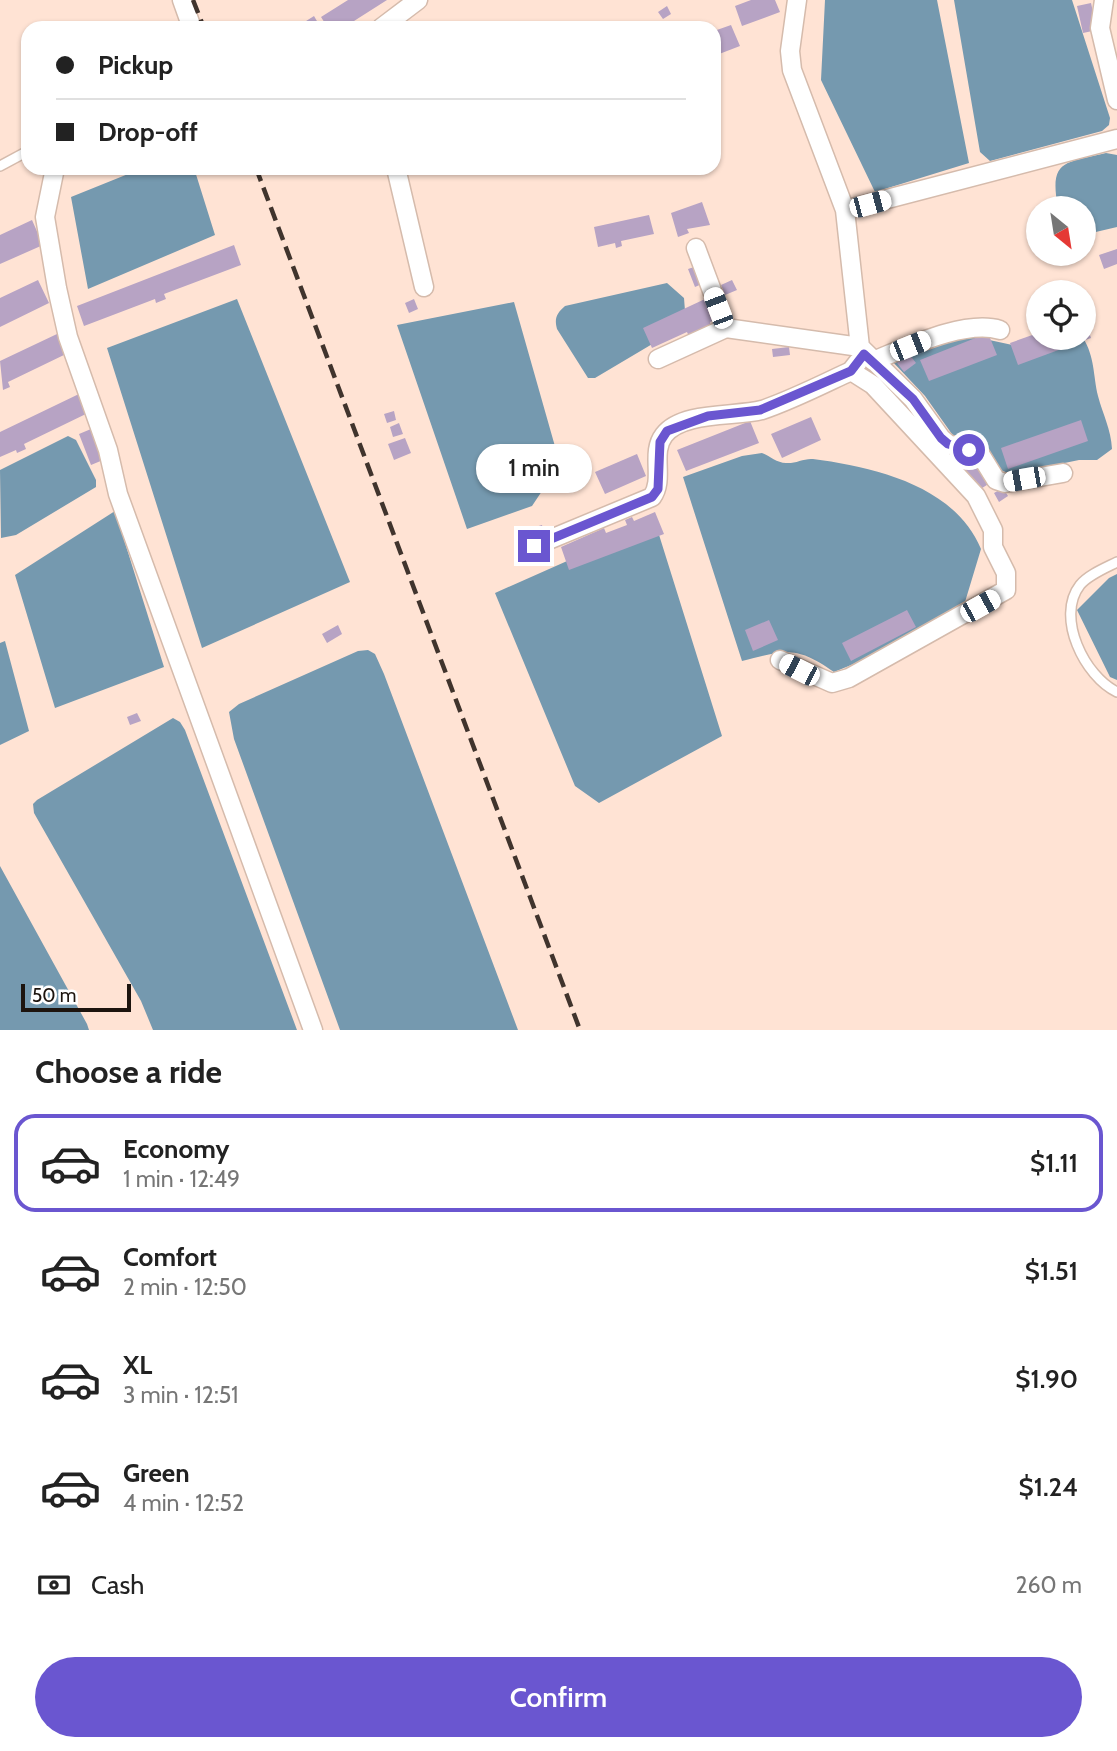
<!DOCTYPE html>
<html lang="en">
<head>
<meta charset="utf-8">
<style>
	:root { --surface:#fff; --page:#f2f2f2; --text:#222; --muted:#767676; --line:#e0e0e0; --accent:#6a56d0 }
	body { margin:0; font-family:Cabin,sans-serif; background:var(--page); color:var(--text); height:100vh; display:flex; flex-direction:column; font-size:26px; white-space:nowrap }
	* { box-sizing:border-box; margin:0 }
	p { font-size:23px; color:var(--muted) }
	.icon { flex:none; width:38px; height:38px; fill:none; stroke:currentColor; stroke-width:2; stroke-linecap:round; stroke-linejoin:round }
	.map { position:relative; height:1030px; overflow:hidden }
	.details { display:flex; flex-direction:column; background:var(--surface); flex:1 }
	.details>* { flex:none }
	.top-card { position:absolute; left:21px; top:21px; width:700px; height:154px; border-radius:21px; box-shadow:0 2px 5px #0004; display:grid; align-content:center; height:154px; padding:0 35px; background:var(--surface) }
	.needle { width:46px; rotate:150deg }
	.fabs { position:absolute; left:1026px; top:196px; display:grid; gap:14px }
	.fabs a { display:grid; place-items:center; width:70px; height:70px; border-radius:50%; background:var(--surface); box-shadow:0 2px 5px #0004; font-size:35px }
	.scale { position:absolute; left:21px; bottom:18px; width:110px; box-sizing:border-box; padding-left:7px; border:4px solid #1d140e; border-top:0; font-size:19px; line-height:24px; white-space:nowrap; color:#1d140e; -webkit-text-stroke:5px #fff; paint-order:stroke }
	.end { position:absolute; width:32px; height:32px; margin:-16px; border:9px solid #6a56d0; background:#fff; box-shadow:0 0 0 4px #fff }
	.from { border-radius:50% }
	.bubble { position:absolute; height:49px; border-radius:24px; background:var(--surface); box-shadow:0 2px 5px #0004; font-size:23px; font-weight:600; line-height:49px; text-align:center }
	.car { position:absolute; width:21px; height:42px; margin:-21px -10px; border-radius:9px; box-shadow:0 0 5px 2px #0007; background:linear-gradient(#fff 24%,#345 0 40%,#fff 0 76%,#345 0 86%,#fff 0) }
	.top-card b { display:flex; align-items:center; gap:24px; height:66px; font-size:26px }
	.top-card b+b { border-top:2px solid var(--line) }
	.top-card i { width:18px; height:18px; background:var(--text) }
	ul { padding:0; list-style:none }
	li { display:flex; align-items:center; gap:21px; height:98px; margin:0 14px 10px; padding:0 21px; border:4px solid transparent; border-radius:21px }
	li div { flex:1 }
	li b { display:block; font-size:26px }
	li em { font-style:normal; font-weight:600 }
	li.on { border-color:var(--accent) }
	li>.icon { width:63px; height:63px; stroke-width:1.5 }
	h2 { padding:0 35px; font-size:32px; line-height:84px }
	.pay { display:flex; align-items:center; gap:18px; height:77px; padding:0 35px; font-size:26px }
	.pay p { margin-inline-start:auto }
	.cta { display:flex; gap:14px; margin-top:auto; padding:14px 35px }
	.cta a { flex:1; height:80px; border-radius:42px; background:var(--accent); color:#fff; font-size:28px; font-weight:600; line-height:80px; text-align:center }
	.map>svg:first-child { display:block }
</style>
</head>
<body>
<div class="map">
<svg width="1117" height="1030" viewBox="0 0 1117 1030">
	<rect width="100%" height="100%" fill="#ffe3d4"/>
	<path fill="#7599af" d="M 825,0 L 937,0 L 969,163 L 875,192 L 821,80 Z
		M 954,0 L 1072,0 L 1110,118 L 1109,125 L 1102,131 L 990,161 L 980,152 Z
		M 1106,153 L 1117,155 L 1117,227 L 1083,235 L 1083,208 L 1058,208 C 1049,160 1064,163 1106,153 Z
		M 143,168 L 194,168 L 215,235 L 88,289 L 71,197 Z
		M 667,283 L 684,298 L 686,324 L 595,378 L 588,378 L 557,329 C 554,318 557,313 565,306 Z
		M 237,299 L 350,582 L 202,648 L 107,348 Z
		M 514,302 L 560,464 L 532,506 L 467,529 L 397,325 Z
		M 971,336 L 1017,346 L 1060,338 L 1083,338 C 1095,357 1093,375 1098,396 C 1103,415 1111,429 1112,449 L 1097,460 L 1079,460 L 1011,474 L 1000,470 L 984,449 L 954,437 L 925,396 L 891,360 L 893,355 Z
		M 68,436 L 76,440 L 96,480 L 96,487 L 16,535 L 1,538 L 0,470 Z
		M 762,453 C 770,456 777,463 786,463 C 795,464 804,458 813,459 C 875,467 955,486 981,549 L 965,602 L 856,663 L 834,672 C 796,645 785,650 742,661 L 683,477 L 742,456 Z
		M 115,511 L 164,667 L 55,708 L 15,575 Z
		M 655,522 L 722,736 L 599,803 L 575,786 L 495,593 Z
		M 1117,574 L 1117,680 L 1110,677 L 1077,610 L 1109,578 Z
		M 5,641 L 29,731 L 0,745 L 0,643 Z
		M 368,650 L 375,654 L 384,674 L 518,1030 L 340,1030 L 234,739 L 229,712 L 239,704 L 358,651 Z
		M 173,718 L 180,722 L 185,730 L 297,1030 L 153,1030 L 141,1001 L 34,813 L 33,804 L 37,800 Z
		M 0,866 L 87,1024 L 89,1030 L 0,1030 Z"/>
	<path fill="#b7a3c4" d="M 348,0 L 387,0 L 343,28 L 328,28 L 321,17 Z
		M 751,0 L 775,0 L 780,12 L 742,26 L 735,6 Z
		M 1091,3 L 1097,30 L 1083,33 L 1077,6 Z
		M 667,6 L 671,14 L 663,19 L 658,12 Z
		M 314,16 L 321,28 L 295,28 Z
		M 731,25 L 740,46 L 714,56 L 714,31 Z
		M 702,202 L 710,225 L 687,229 L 689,233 L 678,237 L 671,213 Z
		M 649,215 L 654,234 L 621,241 L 622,246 L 616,248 L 615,243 L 598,247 L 594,227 Z
		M 32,220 L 43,245 L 0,264 L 0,235 Z
		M 234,245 L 241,265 L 164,294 L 166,299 L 156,303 L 155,299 L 84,326 L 77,306 Z
		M 1117,249 L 1117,264 L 1104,269 L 1099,255 Z
		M 697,266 L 704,283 L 695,287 L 688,269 Z
		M 38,280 L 49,303 L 0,327 L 0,298 Z
		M 732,280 L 737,290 L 725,295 L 721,285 Z
		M 414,299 L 418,309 L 409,313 L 405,303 Z
		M 705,299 L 715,320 L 710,322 L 712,328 L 690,339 L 687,332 L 652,348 L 643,328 Z
		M 1084,317 L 1091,338 L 1018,365 L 1010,343 L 1038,333 L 1038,338 L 1083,338 Z
		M 988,333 L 997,355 L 929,381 L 920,360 Z
		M 57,334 L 66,354 L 8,382 L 10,387 L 3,390 L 0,361 Z
		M 789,347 L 790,355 L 773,357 L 772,349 Z
		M 909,354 L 916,363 L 904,372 L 897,363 Z
		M 81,393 L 90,412 L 24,444 L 26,449 L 17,453 L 16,450 L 0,457 L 0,432 Z
		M 394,411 L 396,420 L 387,423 L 384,414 Z
		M 811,417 L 821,440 L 782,458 L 771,434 Z
		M 1081,420 L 1088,441 L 1008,469 L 1001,448 Z
		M 750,421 L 759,443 L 686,471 L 677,450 Z
		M 399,423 L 403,434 L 393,437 L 390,427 Z
		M 91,429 L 103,460 L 91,465 L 79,434 Z
		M 405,438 L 411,453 L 394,460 L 388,444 Z
		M 637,454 L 646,476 L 605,494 L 595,472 Z
		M 979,457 L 993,481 L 976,492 L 961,467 Z
		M 1003,488 L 1008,496 L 999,502 L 994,493 Z
		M 655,512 L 664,534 L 569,570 L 561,547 L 604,528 L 606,533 L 627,525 L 625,520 L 632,517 L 634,521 Z
		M 542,525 L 544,533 L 534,536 L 532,528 Z
		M 907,610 L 916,627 L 851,661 L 842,643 Z
		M 769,620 L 778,640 L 753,651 L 745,630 Z
		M 338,625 L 342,634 L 327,643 L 322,634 Z
		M 137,713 L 141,721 L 130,725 L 127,717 Z"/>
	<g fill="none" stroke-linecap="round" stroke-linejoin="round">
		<g stroke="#d5bbac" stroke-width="12">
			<path id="service" d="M 0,166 L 28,151
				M 1117,562 C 1105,568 1088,575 1080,585 C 1055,617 1085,677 1117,692"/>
		</g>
		<g stroke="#d5bbac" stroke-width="21">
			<path id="minor" d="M 182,0 L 192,28
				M 797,0 L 790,51 L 792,70 L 845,210 L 860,347 L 913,399 L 941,438 L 948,444 L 980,454 L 996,480 L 1005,483 L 1063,473
				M 1104,0 L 1100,28 L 1117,100
				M 381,28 L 418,0
				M 55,168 L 45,217 L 57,288 L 68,337 L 108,450 L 118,494 L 313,1030
				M 396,168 L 424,287
				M 845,210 L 1117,139
				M 696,248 L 726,328
				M 658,359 L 726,328 L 860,347
				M 873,361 C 906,348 965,319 1000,330
				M 534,546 L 652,497 C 665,479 650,453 664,435 C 682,411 736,417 762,410 C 792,400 823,384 851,371 L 858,362
				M 780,660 L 832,683 L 849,678 L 1006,590 L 1006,573 L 993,547 L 993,530 L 976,496 L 873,385 L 851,371"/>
		</g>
		<use href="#service" stroke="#fff" stroke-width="9"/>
		<use href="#minor" stroke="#fff" stroke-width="18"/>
		<path stroke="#40342d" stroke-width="4.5" stroke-dasharray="14 7" stroke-linecap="butt" d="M 193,0 L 204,28
			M 256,168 L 580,1030"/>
	</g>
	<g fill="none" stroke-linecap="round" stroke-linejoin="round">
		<path stroke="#6a56d0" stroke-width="9" d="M 534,546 L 652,497 L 658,489 L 660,442 L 667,431 L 708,416 L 760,410 L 851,371 L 864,354 L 913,399 L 941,438 L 948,444 L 969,450"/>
	</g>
</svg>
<div class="fabs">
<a><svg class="needle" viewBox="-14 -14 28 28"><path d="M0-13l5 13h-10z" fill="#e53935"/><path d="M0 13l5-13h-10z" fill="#767676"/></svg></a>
<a><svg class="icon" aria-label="locate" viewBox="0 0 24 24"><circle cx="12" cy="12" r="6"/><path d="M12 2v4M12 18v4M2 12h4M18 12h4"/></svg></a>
</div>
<div class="scale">50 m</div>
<i class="end from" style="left:969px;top:450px"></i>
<i class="end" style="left:534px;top:546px"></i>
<div class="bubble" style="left:476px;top:444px;width:116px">1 min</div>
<i class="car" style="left:870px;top:204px;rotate:75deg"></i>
<i class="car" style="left:718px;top:308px;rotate:339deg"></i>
<i class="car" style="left:910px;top:346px;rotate:68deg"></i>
<i class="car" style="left:1024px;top:479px;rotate:260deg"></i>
<i class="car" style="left:980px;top:606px;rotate:61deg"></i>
<i class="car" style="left:799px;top:670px;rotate:297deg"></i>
<div class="top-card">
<b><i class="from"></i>Pickup</b>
<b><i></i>Drop-off</b>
</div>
</div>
<section class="details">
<h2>Choose a ride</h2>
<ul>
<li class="on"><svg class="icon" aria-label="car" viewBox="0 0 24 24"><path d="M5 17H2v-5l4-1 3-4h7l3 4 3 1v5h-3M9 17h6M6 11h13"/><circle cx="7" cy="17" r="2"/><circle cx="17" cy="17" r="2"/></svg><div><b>Economy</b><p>1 min · 12:49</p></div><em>$1.11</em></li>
<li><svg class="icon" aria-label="car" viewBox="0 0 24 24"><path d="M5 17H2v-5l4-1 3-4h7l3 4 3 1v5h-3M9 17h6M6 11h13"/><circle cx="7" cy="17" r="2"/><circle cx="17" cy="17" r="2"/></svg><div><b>Comfort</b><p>2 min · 12:50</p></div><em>$1.51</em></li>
<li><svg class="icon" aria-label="car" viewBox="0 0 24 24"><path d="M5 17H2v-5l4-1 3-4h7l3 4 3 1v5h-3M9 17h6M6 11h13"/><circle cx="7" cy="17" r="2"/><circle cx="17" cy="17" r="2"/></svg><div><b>XL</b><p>3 min · 12:51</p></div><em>$1.90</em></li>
<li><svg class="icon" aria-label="car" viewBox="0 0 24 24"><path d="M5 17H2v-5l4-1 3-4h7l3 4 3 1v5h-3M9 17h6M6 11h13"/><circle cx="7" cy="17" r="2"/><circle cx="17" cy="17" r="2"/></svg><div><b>Green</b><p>4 min · 12:52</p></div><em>$1.24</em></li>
</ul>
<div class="pay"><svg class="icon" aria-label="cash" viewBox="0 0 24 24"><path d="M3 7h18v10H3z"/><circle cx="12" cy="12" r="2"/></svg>Cash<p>260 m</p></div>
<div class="cta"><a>Confirm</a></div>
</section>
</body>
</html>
